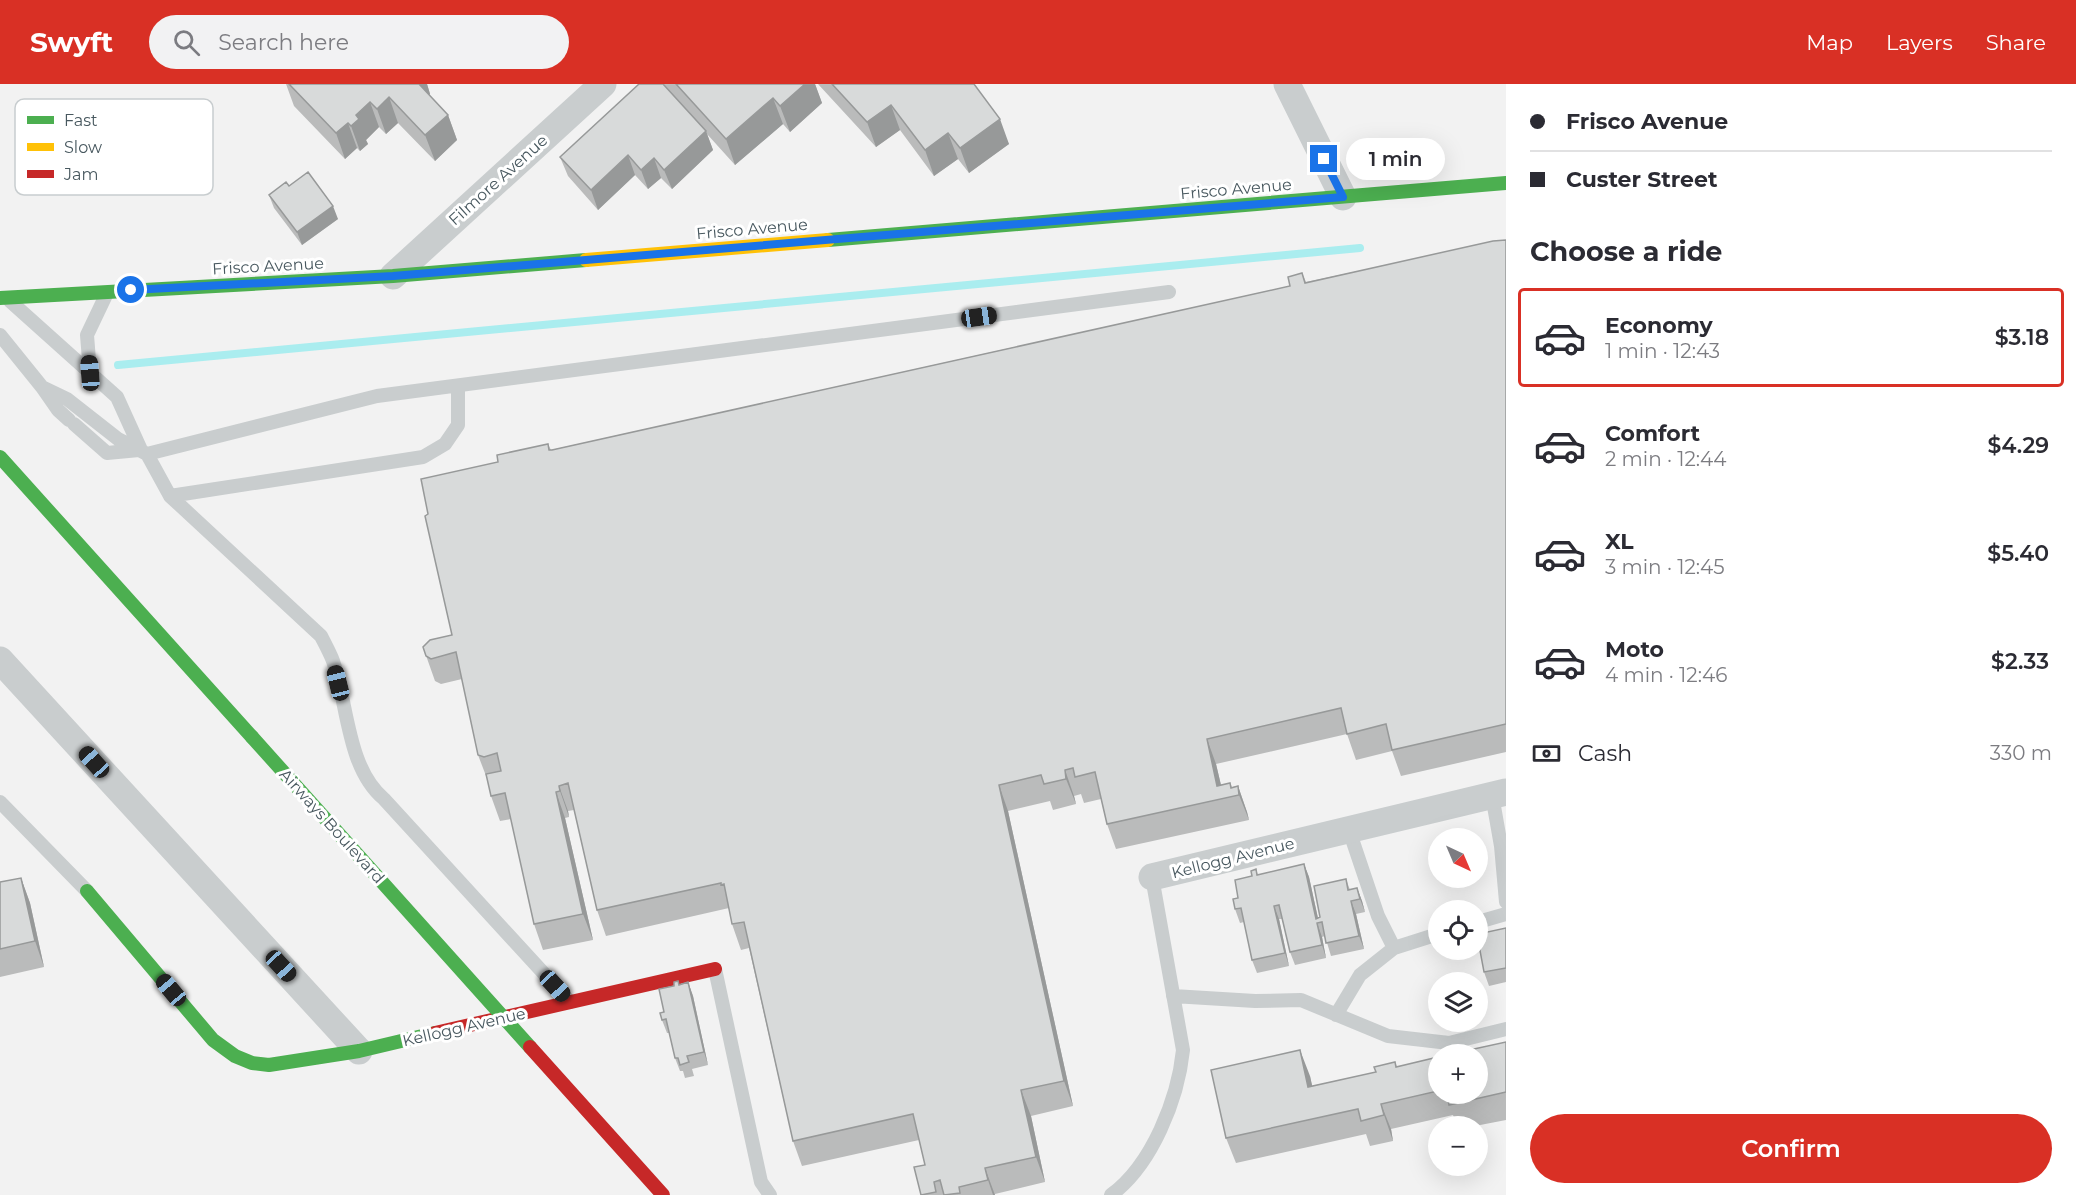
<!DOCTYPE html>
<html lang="en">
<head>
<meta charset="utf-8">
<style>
	:root { --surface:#fff; --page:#f2f2f3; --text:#2b2b33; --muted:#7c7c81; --line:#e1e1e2; --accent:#d93025 }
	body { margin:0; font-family:Montserrat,sans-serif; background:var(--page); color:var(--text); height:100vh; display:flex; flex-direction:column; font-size:22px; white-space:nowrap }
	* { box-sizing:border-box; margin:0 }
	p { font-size:20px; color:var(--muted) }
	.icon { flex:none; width:33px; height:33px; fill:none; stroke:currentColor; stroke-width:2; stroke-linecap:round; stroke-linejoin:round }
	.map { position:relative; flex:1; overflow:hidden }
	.details { display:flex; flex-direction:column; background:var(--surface); width:570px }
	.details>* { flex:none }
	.guide { display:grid; align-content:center; height:132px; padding:0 24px; background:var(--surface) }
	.needle { width:39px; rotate:136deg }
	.buttons { position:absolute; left:1428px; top:744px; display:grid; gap:12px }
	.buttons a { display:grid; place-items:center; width:60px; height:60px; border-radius:50%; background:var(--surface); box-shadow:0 6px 24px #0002; font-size:30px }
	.end { position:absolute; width:27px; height:27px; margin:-14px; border:8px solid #1a73e8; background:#fff; box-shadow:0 0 0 3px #fff }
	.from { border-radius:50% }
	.bubble { position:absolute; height:42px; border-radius:21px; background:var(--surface); box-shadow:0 6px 24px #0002; font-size:20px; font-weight:600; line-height:42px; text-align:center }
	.car { position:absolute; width:18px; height:36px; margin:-18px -9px; border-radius:8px; box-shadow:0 0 4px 2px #0007; background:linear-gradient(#222 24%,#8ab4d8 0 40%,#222 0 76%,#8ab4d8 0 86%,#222 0) }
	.guide b { display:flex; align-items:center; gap:21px; height:57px; font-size:22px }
	.guide b+b { border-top:2px solid var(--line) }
	.guide i { width:15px; height:15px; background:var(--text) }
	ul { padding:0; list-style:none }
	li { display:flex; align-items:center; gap:18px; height:99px; margin:0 12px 9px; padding:0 12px; border:3px solid transparent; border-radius:6px }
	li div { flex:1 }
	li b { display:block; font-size:22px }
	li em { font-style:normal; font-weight:600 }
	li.current { border-color:var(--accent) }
	li>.icon { width:54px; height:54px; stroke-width:1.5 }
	h2 { padding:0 24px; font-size:27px; line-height:72px }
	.pay { display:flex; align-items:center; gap:15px; height:66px; padding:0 24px; font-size:22px }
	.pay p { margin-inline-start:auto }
	.action { display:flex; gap:12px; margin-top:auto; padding:12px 24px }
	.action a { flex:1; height:69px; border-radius:36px; background:var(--accent); color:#fff; font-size:24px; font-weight:600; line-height:69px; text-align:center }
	header { display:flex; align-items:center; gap:36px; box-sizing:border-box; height:84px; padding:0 30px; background:var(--accent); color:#fff }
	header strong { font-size:28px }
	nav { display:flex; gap:33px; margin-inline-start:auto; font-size:21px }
	.search { width:420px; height:54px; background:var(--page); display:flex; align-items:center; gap:15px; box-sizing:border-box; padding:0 21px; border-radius:33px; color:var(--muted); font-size:22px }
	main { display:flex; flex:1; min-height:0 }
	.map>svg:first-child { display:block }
</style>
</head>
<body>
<header>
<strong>Swyft</strong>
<div class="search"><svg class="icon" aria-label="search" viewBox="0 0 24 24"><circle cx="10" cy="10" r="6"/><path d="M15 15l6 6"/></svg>Search here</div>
<nav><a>Map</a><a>Layers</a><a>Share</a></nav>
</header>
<main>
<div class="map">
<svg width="1506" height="1111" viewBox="0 0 1506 1111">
	<rect width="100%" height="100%" fill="#f2f2f2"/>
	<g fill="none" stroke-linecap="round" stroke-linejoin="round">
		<path stroke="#aaedef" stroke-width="8" d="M 118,281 L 1360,164"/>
		<path stroke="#c9cdce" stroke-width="14" d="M 10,217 L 117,313 L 141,366
			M 0,251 L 42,303 L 58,326 L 69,336
			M 90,289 L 87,251 L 107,209
			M 42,303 L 67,315 L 118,355 L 147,370 L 170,412 L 321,552 C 325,560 330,569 333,577 C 348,621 347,684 384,715 L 570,918
			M 74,340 L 107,369 L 139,366
			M 147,370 L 377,312 L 1169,208
			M 170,412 L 423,373 L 445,360 L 458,341 L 458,302
			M 1492,711 L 1501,762 L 1506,818
			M 0,718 L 87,807
			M 1349,746 L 1378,832 L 1394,864
			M 1478,838 L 1506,830
			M 715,885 L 761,1098 L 770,1111
			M 1173,912 L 1255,917 L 1301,916 L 1388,952 L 1449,959 L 1506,945
			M 1336,931 L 1360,891 L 1394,864 L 1438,850
			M 1111,1111 C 1152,1081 1178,1015 1183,966 L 1152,793"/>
		<path stroke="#c9cdce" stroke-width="27" d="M 1287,0 L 1343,113
			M 393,192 L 603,0
			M 0,576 L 359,967
			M 1152,793 L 1506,708"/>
		<path stroke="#4caf50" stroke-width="14" d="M 828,156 L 1506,99
			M 0,214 L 393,192 L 586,176
			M 0,373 L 252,653
			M 87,807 L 213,956 L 235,972 L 252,979 L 269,981 L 359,967 L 435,949"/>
		<path stroke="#ffc107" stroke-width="14" d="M 586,176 L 828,156"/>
		<path stroke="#c62828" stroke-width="14" d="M 435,949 L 715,885"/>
		<path stroke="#4caf50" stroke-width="14" d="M 252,653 L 530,963"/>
		<path stroke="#c62828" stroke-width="14" d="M 530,963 L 663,1111"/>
	</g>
	<path fill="#babbbb" d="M 286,0 L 427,0 L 430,10 L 429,11 L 448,31 L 457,56 L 435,77 L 398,39 L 386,50 L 379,43 L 366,56 L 368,60 L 360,67 L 357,64 L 345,75 L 294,22 Z
		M 639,0 L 815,0 L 822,19 L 790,48 L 783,40 L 735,81 L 707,50 L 713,66 L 672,105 L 661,94 L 648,105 L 635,91 L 598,126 L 568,92 L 560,73 Z
		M 818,0 L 974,0 L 1009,60 L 969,89 L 958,75 L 934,92 L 900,46 L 876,63 Z
		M 289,102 L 338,135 L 302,161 L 274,124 L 269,111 Z
		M 1506,156 L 1506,668 L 1401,692 L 1392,667 L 1356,676 L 1347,650 L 1216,680 L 1221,701 L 1230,699 L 1232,703 L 1238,702 L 1247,728 L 1249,736 L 1116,765 L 1107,740 L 1101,715 L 1084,719 L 1081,710 L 1074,712 L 1076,720 L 1053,726 L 1050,717 L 1008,727 L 1073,1022 L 1031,1032 L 1045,1098 L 995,1110 L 995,1111 L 921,1111 L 925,1081 L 919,1056 L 802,1082 L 793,1057 L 749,864 L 741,866 L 732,840 L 729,824 L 606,852 L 597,826 L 574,726 L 568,727 L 569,733 L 565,734 L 593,856 L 543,866 L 534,840 L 511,735 L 500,737 L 491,712 L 488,697 L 478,671 L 462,595 L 441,600 L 435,597 L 423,563 L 452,551 L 428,430 L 498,378 L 548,360 L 551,366 L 1290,202 L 1302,189 L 1306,198 Z
		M 1304,780 L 1309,793 L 1318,834 L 1320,833 L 1346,795 L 1350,806 L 1357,804 L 1362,817 L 1365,828 L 1356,830 L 1364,865 L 1331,872 L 1325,852 L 1322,853 L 1326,874 L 1295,881 L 1290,868 L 1282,835 L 1279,835 L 1289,882 L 1257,889 L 1252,876 L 1244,838 L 1240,839 L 1235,825 L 1256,785 L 1258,791 Z
		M 21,794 L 30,819 L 44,883 L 0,893 L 0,798 Z
		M 1506,844 L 1506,898 L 1489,902 L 1484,888 Z
		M 688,898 L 693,912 L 708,981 L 692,985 L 694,992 L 685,994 L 683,987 L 680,987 L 675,974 L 669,949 L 667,949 L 662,936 L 664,928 L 680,900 Z
		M 1506,958 L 1506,1036 L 1475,1042 L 1457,1042 L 1453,1031 L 1391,1045 L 1393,1057 L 1370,1062 L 1366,1050 L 1236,1079 L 1226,1054 L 1310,992 L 1312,1002 L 1376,988 L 1395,978 L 1397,983 L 1438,973 L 1438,1010 L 1478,1010 Z"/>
	<path fill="#979999" d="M 415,0 L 427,0 L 430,10 L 421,18 Z
		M 805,0 L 815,0 L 822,19 L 790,48 L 780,22 Z
		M 389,13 L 398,39 L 386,50 L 377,25 Z
		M 773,14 L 783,40 L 735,81 L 726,55 Z
		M 370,18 L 379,43 L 366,56 L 368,60 L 360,67 L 351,42 L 356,31 Z
		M 891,21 L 900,46 L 876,63 L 867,38 Z
		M 448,31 L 457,56 L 435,77 L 425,51 Z
		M 1000,35 L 1009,60 L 969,89 L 960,64 Z
		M 348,39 L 357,64 L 345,75 L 336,49 Z
		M 706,47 L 713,66 L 672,105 L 664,86 Z
		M 948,49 L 958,75 L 934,92 L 925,66 Z
		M 628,71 L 635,91 L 598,126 L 591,106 Z
		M 654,74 L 661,94 L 648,105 L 641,86 Z
		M 333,122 L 338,135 L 302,161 L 297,148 Z
		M 1207,655 L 1216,680 L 1224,714 L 1217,702 Z
		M 1065,686 L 1074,712 L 1076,720 L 1066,695 Z
		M 999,701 L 1008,727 L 1073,1022 L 1064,997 Z
		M 559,702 L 568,727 L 569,733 L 560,707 Z
		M 1238,702 L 1247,728 L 1249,736 L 1239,711 Z
		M 556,708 L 565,734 L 593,856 L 583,830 Z
		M 1304,780 L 1309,793 L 1319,839 L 1316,835 Z
		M 21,794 L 30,819 L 44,883 L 35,857 Z
		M 1357,804 L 1362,817 L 1365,828 L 1360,815 Z
		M 1351,817 L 1356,830 L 1364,865 L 1359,852 Z
		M 1274,822 L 1279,835 L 1289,882 L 1285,869 Z
		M 1317,839 L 1322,853 L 1326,874 L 1322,861 Z
		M 688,898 L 693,912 L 708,981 L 704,968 Z
		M 1300,966 L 1310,992 L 1318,1028 L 1308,1003 Z
		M 1021,1006 L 1031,1032 L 1045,1098 L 1036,1073 Z
		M 1381,1020 L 1391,1045 L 1393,1057 L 1384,1031 Z
		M 985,1084 L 995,1111 L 993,1111 L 988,1096 Z"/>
	<path fill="#d8dada" stroke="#979999" stroke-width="1.5" d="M 289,0 L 419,0 L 448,31 L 425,51 L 389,13 L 377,25 L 370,18 L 356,31 L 359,35 L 351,42 L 348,39 L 336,49 Z
		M 639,0 L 663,0 L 706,47 L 664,86 L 654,74 L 641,86 L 628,71 L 591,106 L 560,73 Z
		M 676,0 L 805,0 L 780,22 L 773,14 L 726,55 Z
		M 832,0 L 974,0 L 1000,35 L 960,64 L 948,49 L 925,66 L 891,21 L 867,38 Z
		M 308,88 L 333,122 L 297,148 L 269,111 L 286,98 L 289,102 Z
		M 1506,156 L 1506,640 L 1392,666 L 1386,640 L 1347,650 L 1341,624 L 1207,655 L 1217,702 L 1230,699 L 1231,704 L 1238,702 L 1239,711 L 1107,740 L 1095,688 L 1075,693 L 1073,684 L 1065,686 L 1066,695 L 1044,700 L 1041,691 L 999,701 L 1064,997 L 1021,1006 L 1036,1073 L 985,1084 L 988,1096 L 959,1103 L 960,1109 L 944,1111 L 940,1096 L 934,1098 L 936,1108 L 921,1111 L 914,1083 L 925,1081 L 913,1030 L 793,1057 L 744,838 L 732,840 L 724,800 L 721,801 L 721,799 L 597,826 L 568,699 L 559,702 L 560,707 L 556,708 L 583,830 L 534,840 L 505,709 L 491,712 L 486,690 L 501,687 L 497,669 L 484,673 L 478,671 L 456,568 L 431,575 L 426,572 L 423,563 L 430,556 L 452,551 L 425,432 L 428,430 L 421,395 L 498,378 L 497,371 L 548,360 L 549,366 L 552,366 L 1290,202 L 1288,193 L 1302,189 L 1305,199 L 1493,157 Z
		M 1304,780 L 1316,835 L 1320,833 L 1314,802 L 1346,795 L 1348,806 L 1357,804 L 1360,815 L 1351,817 L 1359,852 L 1326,859 L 1322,838 L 1317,839 L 1322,861 L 1290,868 L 1279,821 L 1274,822 L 1285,869 L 1252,876 L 1241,824 L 1235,825 L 1233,815 L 1238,814 L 1235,796 L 1252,792 L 1251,787 L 1256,785 L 1257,791 Z
		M 21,794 L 35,857 L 0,865 L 0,798 Z
		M 1506,844 L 1506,884 L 1484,888 L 1478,856 L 1478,850 Z
		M 678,897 L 679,901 L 688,898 L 704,968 L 687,972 L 689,978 L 680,981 L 678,974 L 675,974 L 666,935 L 662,936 L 660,929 L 664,928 L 659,905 L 674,902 L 674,898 Z
		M 1506,958 L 1506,1008 L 1449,1021 L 1447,1010 L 1478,1010 L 1478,970 L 1451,970 Z
		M 1300,966 L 1308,1003 L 1376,988 L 1374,983 L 1395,978 L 1396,983 L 1438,973 L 1438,1007 L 1381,1020 L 1384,1031 L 1361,1037 L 1358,1025 L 1226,1054 L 1211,986 Z"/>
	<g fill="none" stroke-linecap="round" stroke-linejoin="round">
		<path stroke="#1a73e8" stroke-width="8" d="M 131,206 L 393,192 L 1343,113 L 1324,75"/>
	</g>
	<g text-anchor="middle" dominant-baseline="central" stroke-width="6" stroke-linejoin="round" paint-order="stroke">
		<g font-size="16" fill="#48585f" stroke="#fff">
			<text transform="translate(498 96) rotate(-42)">Filmore Avenue</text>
			<text transform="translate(1236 105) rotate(-5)">Frisco Avenue</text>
			<text transform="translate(752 145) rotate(-5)">Frisco Avenue</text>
			<text transform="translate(268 182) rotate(-3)">Frisco Avenue</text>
			<text transform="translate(332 742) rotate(48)">Airways Boulevard</text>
			<text transform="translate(1233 774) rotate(-14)">Kellogg Avenue</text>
			<text transform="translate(464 943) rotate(-13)">Kellogg Avenue</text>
		</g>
	</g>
	<rect x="15" y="15" width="198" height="96" rx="9" fill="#fff" stroke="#c8cdcf" stroke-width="1.5"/>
	<rect x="27" y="32" width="27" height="8" fill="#4caf50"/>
	<rect x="27" y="59" width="27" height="8" fill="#ffc107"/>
	<rect x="27" y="86" width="27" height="8" fill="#c62828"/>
	<g font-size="16" fill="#48585f">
		<text x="64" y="42">Fast</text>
		<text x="64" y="69">Slow</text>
		<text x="64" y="96">Jam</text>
	</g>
</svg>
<div class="buttons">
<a><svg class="needle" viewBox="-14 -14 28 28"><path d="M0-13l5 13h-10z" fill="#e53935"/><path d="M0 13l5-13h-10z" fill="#7c7c81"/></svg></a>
<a><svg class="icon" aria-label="locate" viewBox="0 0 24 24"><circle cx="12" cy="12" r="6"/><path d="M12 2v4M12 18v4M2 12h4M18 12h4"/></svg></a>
<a><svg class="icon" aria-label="layers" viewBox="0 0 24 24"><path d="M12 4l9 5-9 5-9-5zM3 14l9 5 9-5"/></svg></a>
<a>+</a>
<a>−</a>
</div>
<i class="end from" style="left:131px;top:206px"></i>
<i class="end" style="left:1324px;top:75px"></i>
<div class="bubble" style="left:1346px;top:54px;width:99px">1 min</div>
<i class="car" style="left:979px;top:233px;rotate:82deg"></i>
<i class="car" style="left:90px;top:289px;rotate:356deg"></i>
<i class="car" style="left:338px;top:599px;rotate:346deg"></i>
<i class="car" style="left:94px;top:678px;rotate:318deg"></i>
<i class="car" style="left:281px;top:882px;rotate:137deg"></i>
<i class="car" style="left:555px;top:902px;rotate:137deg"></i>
<i class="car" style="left:171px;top:906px;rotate:320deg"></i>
</div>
<section class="details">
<div class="guide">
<b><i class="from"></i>Frisco Avenue</b>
<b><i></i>Custer Street</b>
</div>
<h2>Choose a ride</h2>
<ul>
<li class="current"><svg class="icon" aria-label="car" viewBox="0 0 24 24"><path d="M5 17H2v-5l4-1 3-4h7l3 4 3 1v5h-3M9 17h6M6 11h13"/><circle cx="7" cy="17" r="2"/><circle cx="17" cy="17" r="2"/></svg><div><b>Economy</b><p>1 min · 12:43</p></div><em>$3.18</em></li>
<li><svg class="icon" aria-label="car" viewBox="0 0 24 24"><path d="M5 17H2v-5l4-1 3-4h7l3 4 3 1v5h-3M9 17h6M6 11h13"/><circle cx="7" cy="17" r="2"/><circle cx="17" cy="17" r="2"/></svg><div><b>Comfort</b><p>2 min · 12:44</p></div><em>$4.29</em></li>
<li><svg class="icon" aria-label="car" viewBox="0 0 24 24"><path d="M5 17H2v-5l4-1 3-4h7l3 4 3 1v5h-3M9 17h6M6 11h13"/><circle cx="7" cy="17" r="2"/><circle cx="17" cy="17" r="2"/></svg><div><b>XL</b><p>3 min · 12:45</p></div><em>$5.40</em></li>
<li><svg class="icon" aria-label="car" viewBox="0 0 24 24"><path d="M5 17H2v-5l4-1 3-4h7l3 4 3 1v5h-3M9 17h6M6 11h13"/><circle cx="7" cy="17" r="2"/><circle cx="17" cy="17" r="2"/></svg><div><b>Moto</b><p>4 min · 12:46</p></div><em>$2.33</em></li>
</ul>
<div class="pay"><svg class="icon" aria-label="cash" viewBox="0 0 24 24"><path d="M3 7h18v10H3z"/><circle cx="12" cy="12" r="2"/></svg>Cash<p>330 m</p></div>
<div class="action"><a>Confirm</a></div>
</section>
</main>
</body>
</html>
